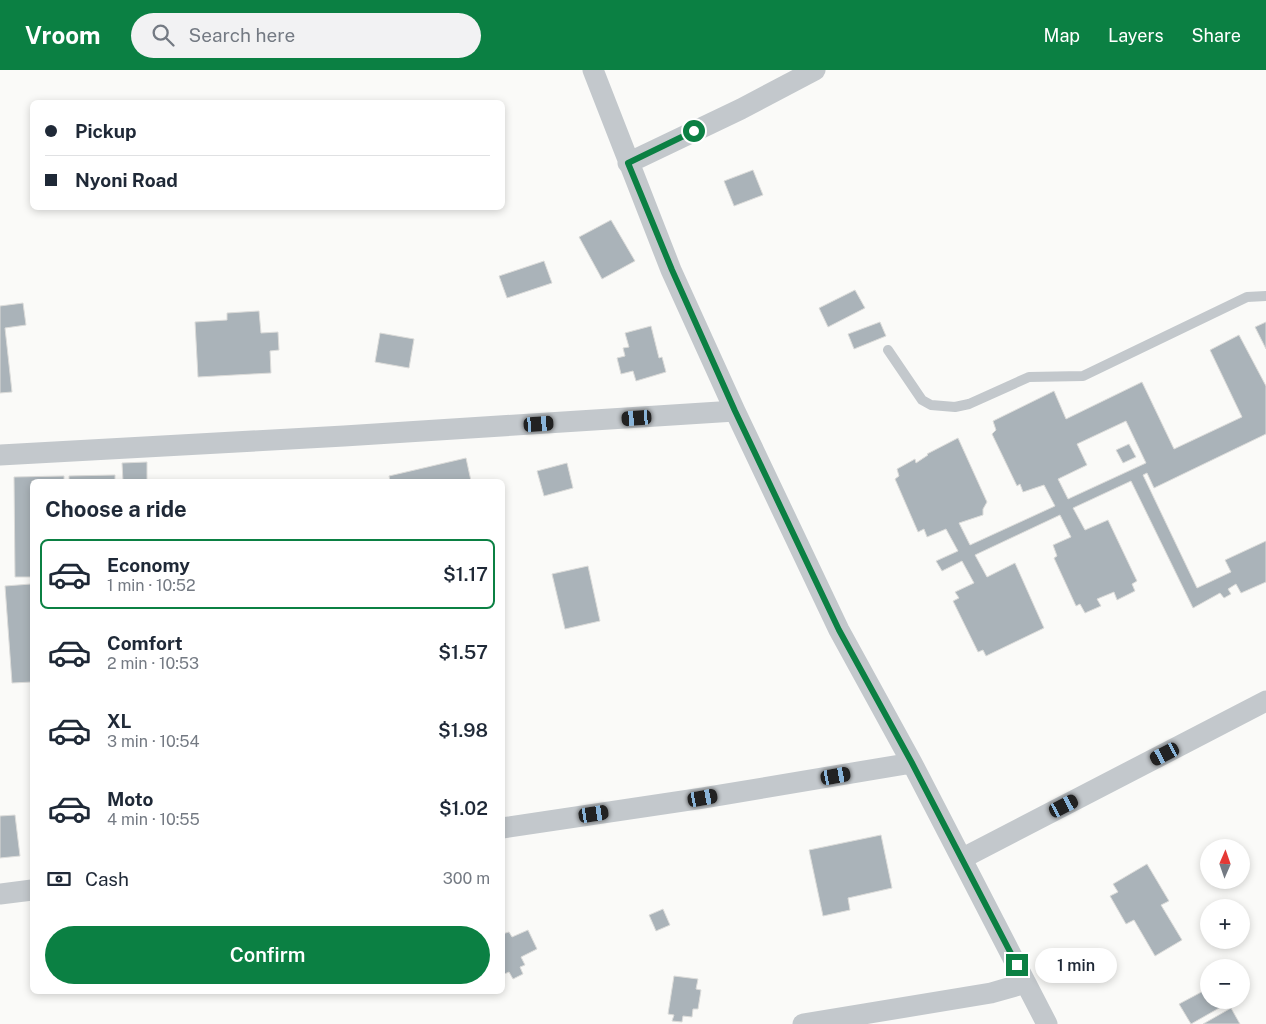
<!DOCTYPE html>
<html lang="en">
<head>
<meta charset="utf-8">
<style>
	:root { --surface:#fff; --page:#f2f2f3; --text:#1f2937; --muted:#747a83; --line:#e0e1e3; --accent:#0b8043 }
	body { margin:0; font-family:"Public Sans",sans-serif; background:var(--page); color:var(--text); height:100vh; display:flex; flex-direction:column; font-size:19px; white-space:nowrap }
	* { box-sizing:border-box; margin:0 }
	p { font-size:16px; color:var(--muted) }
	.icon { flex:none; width:28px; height:28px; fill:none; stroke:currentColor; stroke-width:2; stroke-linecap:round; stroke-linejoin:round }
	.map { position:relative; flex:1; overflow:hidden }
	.panel { position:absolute; left:30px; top:409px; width:475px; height:515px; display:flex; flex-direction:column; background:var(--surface); border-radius:8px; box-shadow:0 2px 8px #0003 }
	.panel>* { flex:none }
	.banner { position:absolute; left:30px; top:30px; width:475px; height:110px; border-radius:8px; box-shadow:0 2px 8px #0003; display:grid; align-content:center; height:110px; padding:0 15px; background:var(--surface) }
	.needle { width:32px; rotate:2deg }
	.fabs { position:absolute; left:1200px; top:769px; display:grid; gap:10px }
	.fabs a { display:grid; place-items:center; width:50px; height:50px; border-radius:50%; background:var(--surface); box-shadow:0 2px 8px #0003; font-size:25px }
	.end { position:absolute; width:22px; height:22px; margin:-11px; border:6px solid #0b8043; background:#fff; box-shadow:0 0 0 2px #fff }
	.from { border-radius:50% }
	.bubble { position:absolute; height:35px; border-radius:18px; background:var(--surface); box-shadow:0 2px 8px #0003; font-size:16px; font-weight:600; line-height:35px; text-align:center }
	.car { position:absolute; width:15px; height:30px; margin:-15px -8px; border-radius:6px; box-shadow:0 0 4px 1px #0007; background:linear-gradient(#222 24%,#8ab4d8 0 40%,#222 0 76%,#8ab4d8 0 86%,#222 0) }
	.banner b { display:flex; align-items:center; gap:18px; height:48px; font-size:19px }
	.banner b+b { border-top:1px solid var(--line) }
	.banner i { width:12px; height:12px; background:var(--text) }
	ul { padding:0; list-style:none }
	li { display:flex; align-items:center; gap:15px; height:70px; margin:0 10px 8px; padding:0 5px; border:2px solid transparent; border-radius:8px }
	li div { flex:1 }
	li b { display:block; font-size:19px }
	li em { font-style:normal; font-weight:600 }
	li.active { border-color:var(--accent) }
	li>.icon { width:45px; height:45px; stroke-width:1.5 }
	h2 { padding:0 15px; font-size:22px; line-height:60px }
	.pay { display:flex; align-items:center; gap:12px; height:55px; padding:0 15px; font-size:19px }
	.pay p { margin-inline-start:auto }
	.cta { display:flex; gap:10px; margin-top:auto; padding:10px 15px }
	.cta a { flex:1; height:58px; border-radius:30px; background:var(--accent); color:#fff; font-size:20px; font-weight:600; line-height:58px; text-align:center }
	header { display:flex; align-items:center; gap:30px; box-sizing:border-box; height:70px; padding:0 25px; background:var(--accent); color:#fff }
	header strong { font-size:24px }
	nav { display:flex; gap:28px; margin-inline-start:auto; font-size:18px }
	.search { width:350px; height:45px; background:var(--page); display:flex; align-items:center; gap:12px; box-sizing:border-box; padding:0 18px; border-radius:28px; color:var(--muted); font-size:19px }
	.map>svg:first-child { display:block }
</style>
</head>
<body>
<header>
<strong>Vroom</strong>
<div class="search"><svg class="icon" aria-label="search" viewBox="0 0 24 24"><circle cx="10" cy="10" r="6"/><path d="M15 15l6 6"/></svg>Search here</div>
<nav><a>Map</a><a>Layers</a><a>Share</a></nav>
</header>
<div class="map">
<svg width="1266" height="954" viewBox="0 0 1266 954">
	<rect width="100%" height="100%" fill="#fafaf8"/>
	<path fill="#aab3b9" stroke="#dcdcda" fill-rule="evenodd" d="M 753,100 L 763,125 L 734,136 L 724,111 Z
		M 611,150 L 635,191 L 602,209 L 579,167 Z
		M 544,191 L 552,213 L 507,228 L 499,206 Z
		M 855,220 L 865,238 L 828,257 L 819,238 Z
		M 23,233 L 26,255 L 5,258 L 12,322 L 0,323 L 0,236 Z
		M 259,241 L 261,263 L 278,262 L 279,280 L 270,281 L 271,303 L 198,307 L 195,252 L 227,250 L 227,243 Z
		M 880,252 L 886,266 L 854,279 L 848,264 Z
		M 1266,252 L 1266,279 L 1255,257 Z
		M 651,256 L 659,288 L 662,287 L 666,302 L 636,311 L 633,301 L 621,304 L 617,288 L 625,286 L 623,278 L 629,277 L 625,263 Z
		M 380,263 L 414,269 L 409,298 L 375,292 Z
		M 1239,265 L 1266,316 L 1266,364 L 1154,418 L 1147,403 L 1143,405 L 1197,518 L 1231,502 L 1225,490 L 1266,471 L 1266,512 L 1241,523 L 1236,514 L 1228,519 L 1231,524 L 1224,528 L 1220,523 L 1193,538 L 1131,411 L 1073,438 L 1085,460 L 1108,450 L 1137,511 L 1132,514 L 1135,521 L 1117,530 L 1114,522 L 1097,529 L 1101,536 L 1085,543 L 1080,534 L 1076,536 L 1054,488 L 1057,486 L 1053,475 L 1071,467 L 1060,445 L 975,485 L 987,507 L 1015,493 L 1044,558 L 986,586 L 983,580 L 978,582 L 953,531 L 959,528 L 955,522 L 974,513 L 962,491 L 942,501 L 936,491 L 958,481 L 946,459 L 927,467 L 924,459 L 918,462 L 895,409 L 899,406 L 897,399 L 915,389 L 916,393 L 928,385 L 927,384 L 958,368 L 987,432 L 983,439 L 983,445 L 959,453 L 970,475 L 1055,436 L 1044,415 L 1023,422 L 1020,414 L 1017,416 L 992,364 L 996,360 L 993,351 L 1054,321 L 1066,349 L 1142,312 L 1174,379 L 1242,347 L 1210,280 ZM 1126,351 L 1146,393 L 1068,429 L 1058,409 L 1087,395 L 1077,374 Z
		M 1129,374 L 1136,387 L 1123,393 L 1116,380 Z
		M 466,388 L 471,411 L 390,411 L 389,406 Z
		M 147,392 L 147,411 L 123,411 L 122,393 Z
		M 567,393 L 573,418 L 544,426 L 537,401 Z
		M 115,405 L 115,411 L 69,411 L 69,406 Z
		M 64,406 L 64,411 L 32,411 L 32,507 L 15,507 L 14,407 Z
		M 588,496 L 600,551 L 565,559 L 552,504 Z
		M 31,514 L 32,539 L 32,612 L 12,613 L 5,516 Z
		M 15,745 L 20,786 L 0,788 L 0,746 Z
		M 881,765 L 892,818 L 848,828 L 850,840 L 823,846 L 809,780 Z
		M 1147,794 L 1169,831 L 1161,835 L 1182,870 L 1155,886 L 1134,850 L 1126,854 L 1110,826 L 1118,822 L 1113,814 Z
		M 663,839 L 670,855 L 656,861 L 649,845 Z
		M 528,860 L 537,879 L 521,887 L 525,895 L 520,897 L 523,904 L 513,909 L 509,902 L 502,905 L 502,864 L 509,862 L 512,867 Z
		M 674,906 L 698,909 L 696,919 L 701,920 L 698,939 L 693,939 L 692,947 L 683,946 L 682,952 L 672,951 L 674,945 L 668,944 Z
		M 1209,918 L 1209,930 L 1226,930 L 1228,933 L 1191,954 L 1179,934 Z
		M 1231,938 L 1240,954 L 1203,954 Z"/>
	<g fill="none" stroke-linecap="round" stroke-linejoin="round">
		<path stroke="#c3c8cc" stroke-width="10" d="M 888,280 L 922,330 L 931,335 L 955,337 L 969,334 L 1029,307 L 1083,306 L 1247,227 L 1266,226"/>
		<path stroke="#c3c8cc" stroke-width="21" d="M 593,0 L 671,200 L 735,341 L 839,560 L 912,693 L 1047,954
			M 628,93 L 741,39 L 815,0
			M 0,385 L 344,366 L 735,341
			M 502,758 L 703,728 L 912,693
			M 963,788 L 1266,631
			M 0,824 L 32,820
			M 803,954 L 991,923 L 1026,913"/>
	</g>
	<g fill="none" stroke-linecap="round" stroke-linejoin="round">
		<path stroke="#0b8043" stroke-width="6" d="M 694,61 L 628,93 L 672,200 L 735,341 L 839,560 L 912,693 L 1017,895"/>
	</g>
</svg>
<div class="fabs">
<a><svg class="needle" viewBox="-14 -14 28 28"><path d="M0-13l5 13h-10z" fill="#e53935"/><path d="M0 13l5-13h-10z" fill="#747a83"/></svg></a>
<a>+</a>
<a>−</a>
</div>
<i class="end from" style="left:694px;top:61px"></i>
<i class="end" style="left:1017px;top:895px"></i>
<div class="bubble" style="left:1035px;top:878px;width:82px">1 min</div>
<i class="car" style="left:637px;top:348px;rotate:266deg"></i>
<i class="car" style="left:539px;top:354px;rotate:86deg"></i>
<i class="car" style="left:1165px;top:684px;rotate:243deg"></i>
<i class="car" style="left:836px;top:706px;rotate:80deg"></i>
<i class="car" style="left:703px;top:728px;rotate:80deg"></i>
<i class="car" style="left:1064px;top:736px;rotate:63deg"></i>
<i class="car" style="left:594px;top:744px;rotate:81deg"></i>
<div class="banner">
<b><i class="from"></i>Pickup</b>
<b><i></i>Nyoni Road</b>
</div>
<section class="panel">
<h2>Choose a ride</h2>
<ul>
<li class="active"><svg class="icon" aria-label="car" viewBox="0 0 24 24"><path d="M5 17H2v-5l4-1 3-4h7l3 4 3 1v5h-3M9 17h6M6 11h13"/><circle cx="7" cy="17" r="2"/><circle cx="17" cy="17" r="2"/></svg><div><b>Economy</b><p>1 min · 10:52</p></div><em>$1.17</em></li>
<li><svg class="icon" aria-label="car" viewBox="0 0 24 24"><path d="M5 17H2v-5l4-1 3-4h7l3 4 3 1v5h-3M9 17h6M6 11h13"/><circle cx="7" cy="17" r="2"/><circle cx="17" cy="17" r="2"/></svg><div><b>Comfort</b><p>2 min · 10:53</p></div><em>$1.57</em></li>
<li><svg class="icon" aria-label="car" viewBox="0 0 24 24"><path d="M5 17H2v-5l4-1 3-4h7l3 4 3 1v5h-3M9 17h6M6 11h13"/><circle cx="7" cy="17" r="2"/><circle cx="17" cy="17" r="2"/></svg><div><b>XL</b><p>3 min · 10:54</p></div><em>$1.98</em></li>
<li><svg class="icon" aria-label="car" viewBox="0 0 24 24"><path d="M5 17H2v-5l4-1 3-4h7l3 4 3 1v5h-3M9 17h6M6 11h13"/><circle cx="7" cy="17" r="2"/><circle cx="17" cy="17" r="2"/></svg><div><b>Moto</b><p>4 min · 10:55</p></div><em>$1.02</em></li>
</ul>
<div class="pay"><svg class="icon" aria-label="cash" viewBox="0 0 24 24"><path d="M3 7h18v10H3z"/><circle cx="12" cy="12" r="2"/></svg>Cash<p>300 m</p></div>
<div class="cta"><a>Confirm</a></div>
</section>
</div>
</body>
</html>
